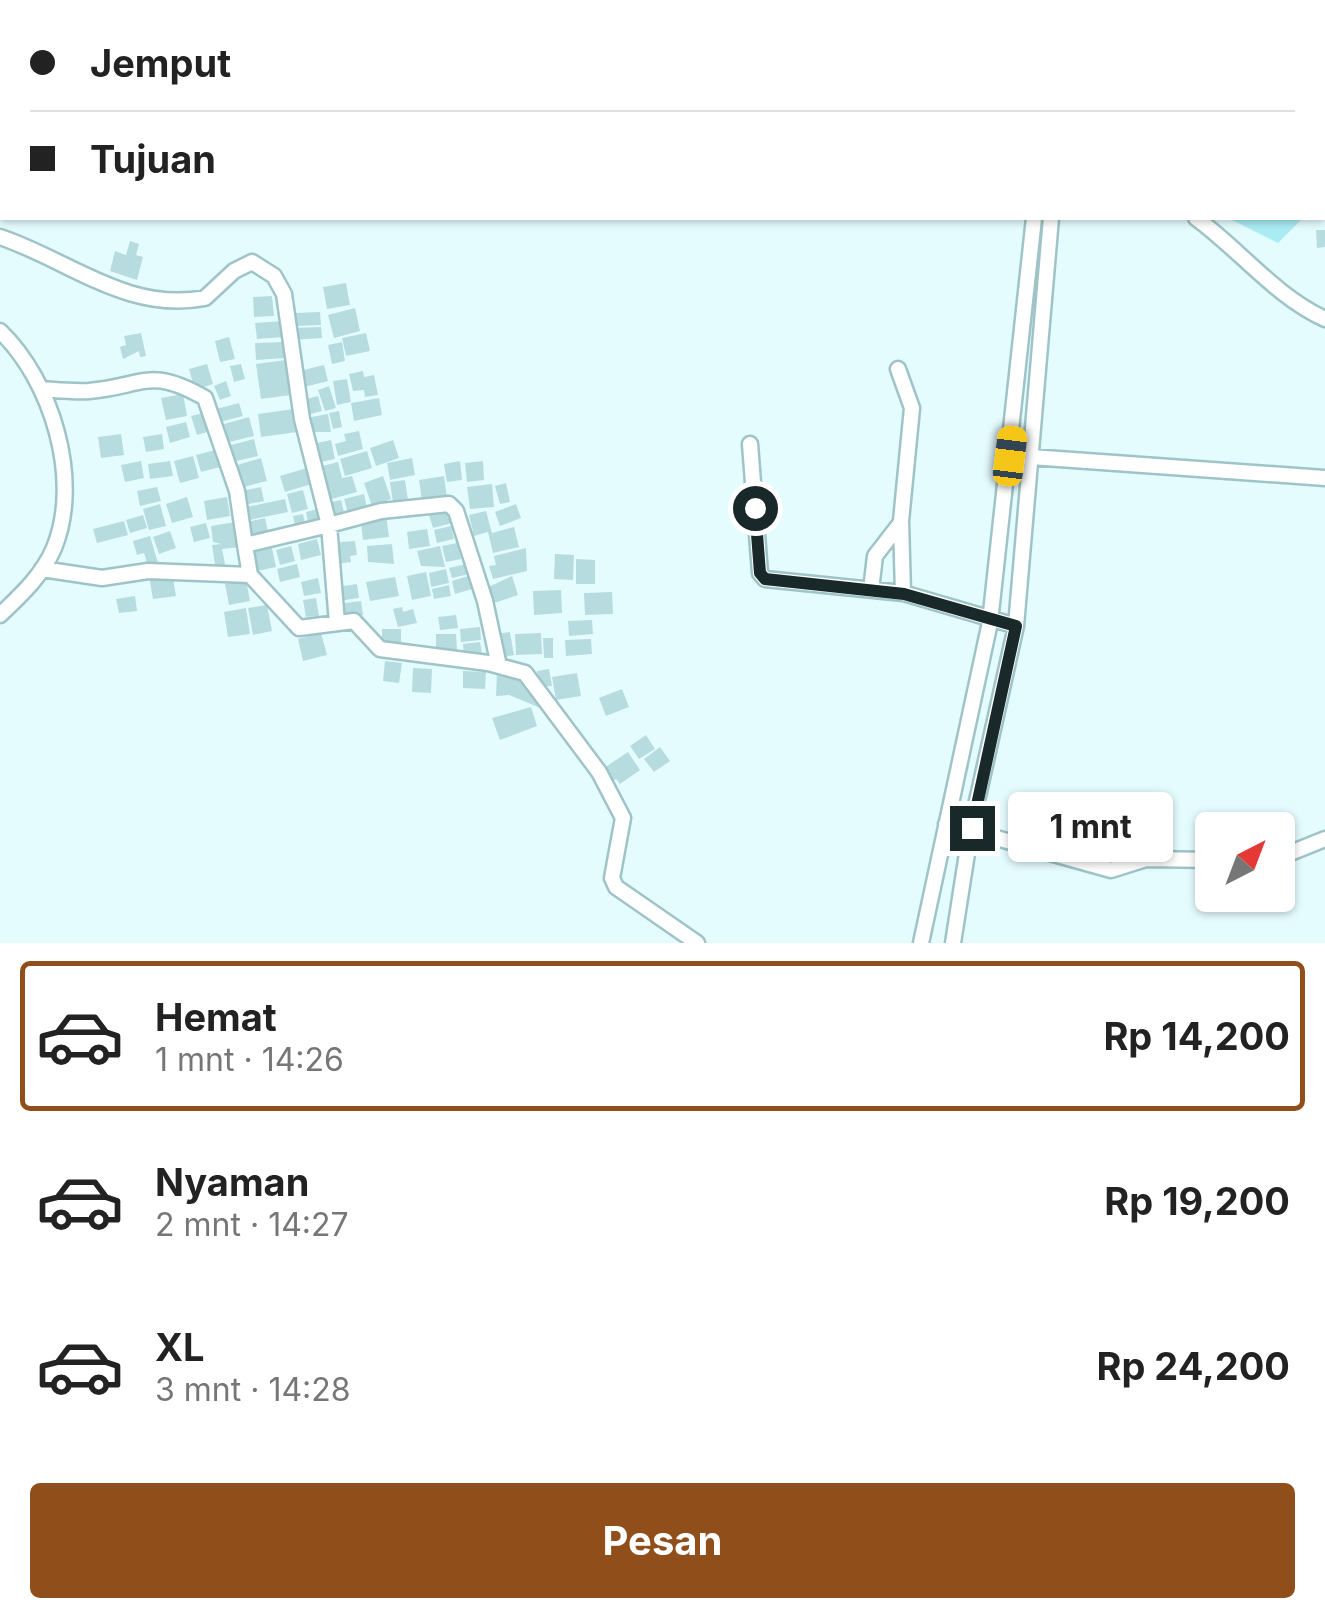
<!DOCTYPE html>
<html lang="id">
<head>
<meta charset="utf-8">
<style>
	:root { --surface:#fff; --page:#f6f6f6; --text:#222; --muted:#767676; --line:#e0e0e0; --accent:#8f4e1a }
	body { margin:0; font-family:Inter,sans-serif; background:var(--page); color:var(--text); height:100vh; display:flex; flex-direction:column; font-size:38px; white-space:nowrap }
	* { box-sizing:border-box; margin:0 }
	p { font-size:32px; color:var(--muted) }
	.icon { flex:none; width:55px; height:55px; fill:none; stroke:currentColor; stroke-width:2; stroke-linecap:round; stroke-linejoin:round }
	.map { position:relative; height:943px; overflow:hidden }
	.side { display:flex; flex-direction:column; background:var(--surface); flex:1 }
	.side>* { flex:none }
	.guide { position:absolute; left:0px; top:0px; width:1325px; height:220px; box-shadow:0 2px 8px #0004; display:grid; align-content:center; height:220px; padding:0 30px; background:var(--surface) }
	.needle { width:65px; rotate:42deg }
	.tools { position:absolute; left:1195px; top:812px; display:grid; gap:20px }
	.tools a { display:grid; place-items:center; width:100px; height:100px; border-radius:10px; background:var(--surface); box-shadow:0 2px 8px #0004; font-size:50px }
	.end { position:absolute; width:45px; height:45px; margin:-22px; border:12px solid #192829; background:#fff; box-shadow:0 0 0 5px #fff }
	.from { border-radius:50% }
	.bubble { position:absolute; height:70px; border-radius:10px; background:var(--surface); box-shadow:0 2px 8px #0004; font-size:32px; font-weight:700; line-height:70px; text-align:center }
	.car { position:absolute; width:30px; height:60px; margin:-30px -15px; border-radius:12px; box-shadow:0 0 8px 2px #0007; background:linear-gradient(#f5c518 24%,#345 0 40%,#f5c518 0 76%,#345 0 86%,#f5c518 0) }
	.guide b { display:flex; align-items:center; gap:35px; height:95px; font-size:38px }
	.guide b+b { border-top:2px solid var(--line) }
	.guide i { width:25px; height:25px; background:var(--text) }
	ul { padding:18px 0 0; list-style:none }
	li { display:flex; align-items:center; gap:30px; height:150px; margin:0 20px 15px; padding:0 10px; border:5px solid transparent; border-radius:10px }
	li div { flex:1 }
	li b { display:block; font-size:38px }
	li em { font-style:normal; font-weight:700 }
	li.on { border-color:var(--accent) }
	li>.icon { width:90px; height:90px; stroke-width:1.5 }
	.primary-button { display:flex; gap:20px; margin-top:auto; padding:20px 30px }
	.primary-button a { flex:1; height:115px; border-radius:10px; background:var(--accent); color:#fff; font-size:40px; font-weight:700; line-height:115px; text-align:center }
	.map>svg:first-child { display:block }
</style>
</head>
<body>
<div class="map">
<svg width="1325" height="943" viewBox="0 0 1325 943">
	<rect width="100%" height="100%" fill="#e5fcff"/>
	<path fill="#a9ecf4" d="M 1115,0 L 1325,0 L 1325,195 L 1323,197 L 1322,2 Z
		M 1228,218 L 1303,218 L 1278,243 Z"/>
	<path fill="#b7dce0" d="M 1316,230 L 1325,230 L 1325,247 L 1317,248 Z
		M 130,241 L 139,244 L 136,255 L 143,257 L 137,280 L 110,271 L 115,251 L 126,255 Z
		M 346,283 L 350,305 L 327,309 L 323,287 Z
		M 272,296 L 274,316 L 254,317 L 253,297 Z
		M 355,308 L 360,331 L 334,338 L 328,315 Z
		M 320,312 L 321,325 L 296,326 L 295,313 Z
		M 283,321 L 284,337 L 257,339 L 255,323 Z
		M 321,327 L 322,338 L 291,340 L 291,328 Z
		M 141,333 L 146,356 L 140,357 L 139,351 L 123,359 L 120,347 L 126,345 L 124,336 Z
		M 366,333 L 370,351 L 346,356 L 342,338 Z
		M 229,337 L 235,359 L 220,362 L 215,341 Z
		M 284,342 L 285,358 L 256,360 L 255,343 Z
		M 342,342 L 345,361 L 332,364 L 328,345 Z
		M 286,360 L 291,395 L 261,399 L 256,364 Z
		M 207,364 L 213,384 L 195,390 L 189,369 Z
		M 241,364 L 245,379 L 234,382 L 230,366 Z
		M 324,365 L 328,381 L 304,387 L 299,371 Z
		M 363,371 L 364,377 L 374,375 L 378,395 L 365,397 L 364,390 L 353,391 L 349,374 Z
		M 347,379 L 351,402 L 337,405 L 333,381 Z
		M 226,381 L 231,396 L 220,400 L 214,386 Z
		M 329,386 L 336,408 L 325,411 L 318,390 Z
		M 183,394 L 187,416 L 166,420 L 161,398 Z
		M 318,396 L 322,411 L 307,415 L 303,400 Z
		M 379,398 L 382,415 L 354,421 L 351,403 Z
		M 239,403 L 243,416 L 220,422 L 216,409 Z
		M 294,409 L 297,432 L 261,437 L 258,414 Z
		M 339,411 L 342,427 L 333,429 L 329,413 Z
		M 208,412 L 214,430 L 197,435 L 191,416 Z
		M 328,414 L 331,432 L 308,432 L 306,418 Z
		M 249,417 L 254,436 L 229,442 L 224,424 Z
		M 186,422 L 190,437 L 170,443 L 166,427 Z
		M 359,431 L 363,449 L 338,456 L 335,444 L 346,441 L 344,434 Z
		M 121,434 L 124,455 L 101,458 L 98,437 Z
		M 162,434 L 164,449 L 146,452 L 143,437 Z
		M 254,439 L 258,456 L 232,462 L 227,446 Z
		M 331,440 L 335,459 L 316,463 L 312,444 Z
		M 393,440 L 399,458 L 376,466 L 370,448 Z
		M 219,449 L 224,466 L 201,472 L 196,455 Z
		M 367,451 L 372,468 L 345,476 L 340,459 Z
		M 193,456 L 199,478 L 180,483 L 174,461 Z
		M 261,458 L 267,481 L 240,488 L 234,466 Z
		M 412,458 L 415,475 L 390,480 L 387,463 Z
		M 141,461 L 144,478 L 125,482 L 121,465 Z
		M 170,461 L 173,476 L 150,479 L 148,464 Z
		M 460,461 L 462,480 L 447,482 L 444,464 Z
		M 483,461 L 484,480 L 467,482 L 465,463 Z
		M 338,462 L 342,478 L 352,476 L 357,492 L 328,500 L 319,467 Z
		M 310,467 L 315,483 L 285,492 L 280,476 Z
		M 383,476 L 391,499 L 372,506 L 364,483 Z
		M 444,476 L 447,498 L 422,501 L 419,480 Z
		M 405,480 L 408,500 L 393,503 L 390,482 Z
		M 506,483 L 510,502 L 500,504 L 495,486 Z
		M 492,484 L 494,507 L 470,509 L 467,487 Z
		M 157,487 L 161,501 L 140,506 L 137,491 Z
		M 261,487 L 264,501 L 244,505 L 241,491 Z
		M 303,490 L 308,509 L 292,513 L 287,494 Z
		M 364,494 L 367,508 L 348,513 L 344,499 Z
		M 187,497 L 193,517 L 172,523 L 166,504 Z
		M 227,497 L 230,516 L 207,520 L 204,501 Z
		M 285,499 L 288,512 L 245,521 L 242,508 Z
		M 341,500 L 345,516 L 331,519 L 327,503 Z
		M 160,504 L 166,526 L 149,530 L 143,509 Z
		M 516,504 L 521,518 L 500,526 L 495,512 Z
		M 321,508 L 325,523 L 309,527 L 306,512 Z
		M 449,510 L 452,523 L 433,528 L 429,515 Z
		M 486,511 L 492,533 L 514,527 L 519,547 L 493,553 L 488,532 L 474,536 L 469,515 Z
		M 303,514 L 306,528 L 296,530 L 293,516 Z
		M 386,514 L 389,537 L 363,540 L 361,523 L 370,522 L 369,516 Z
		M 143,515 L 147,528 L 130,533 L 126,520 Z
		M 265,518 L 268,532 L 250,536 L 247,522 Z
		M 124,521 L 128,535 L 97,543 L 93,529 Z
		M 236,522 L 240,547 L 222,549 L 226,569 L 216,570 L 212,545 L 221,544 L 213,542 L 211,526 Z
		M 206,523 L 210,538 L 194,542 L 190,527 Z
		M 451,526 L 454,539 L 437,543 L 434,530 Z
		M 427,529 L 430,546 L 409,549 L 407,532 Z
		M 170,531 L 176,548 L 159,554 L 153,537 Z
		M 150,536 L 159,566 L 149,569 L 144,553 L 137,555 L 133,541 Z
		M 317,539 L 321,555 L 301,560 L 298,544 Z
		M 355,541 L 357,555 L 350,556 L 351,562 L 336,564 L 340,542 Z
		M 457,543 L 461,559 L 446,562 L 442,546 Z
		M 392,544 L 394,564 L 368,562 L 367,546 Z
		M 291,546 L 295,561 L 280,565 L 276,550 Z
		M 440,546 L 445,567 L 421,566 L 417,551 Z
		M 272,548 L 276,567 L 253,572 L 249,553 Z
		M 526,548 L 527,571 L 493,579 L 489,566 L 496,565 L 494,556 Z
		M 555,554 L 574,555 L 573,580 L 554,579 Z
		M 576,559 L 595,560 L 595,584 L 576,584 Z
		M 297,564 L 300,577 L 280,582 L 277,569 Z
		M 466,564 L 469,574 L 452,578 L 449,568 Z
		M 446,569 L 449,583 L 431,587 L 429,573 Z
		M 426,572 L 431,596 L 412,600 L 407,576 Z
		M 172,573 L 176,596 L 153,599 L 149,577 Z
		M 468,576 L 472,589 L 455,594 L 452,581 Z
		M 512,576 L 518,595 L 491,604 L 486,588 Z
		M 395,577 L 399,596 L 370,601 L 366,582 Z
		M 318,578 L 321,593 L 304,596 L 301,582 Z
		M 246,580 L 250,601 L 229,605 L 225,584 Z
		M 357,584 L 359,598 L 339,601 L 337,587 Z
		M 449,585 L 451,596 L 434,599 L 432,589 Z
		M 561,590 L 562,613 L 534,615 L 533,591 Z
		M 612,592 L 613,614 L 585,615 L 584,593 Z
		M 135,596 L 137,611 L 119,613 L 116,599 Z
		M 316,598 L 319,616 L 306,617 L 303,600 Z
		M 361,601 L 363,615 L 340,618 L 338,604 Z
		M 267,605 L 272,631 L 253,635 L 248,608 Z
		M 402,607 L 403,612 L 413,609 L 417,623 L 398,627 L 393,609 Z
		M 246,608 L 250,634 L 228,637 L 224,612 Z
		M 456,615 L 458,628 L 440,630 L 438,617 Z
		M 592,620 L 593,634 L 569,636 L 568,621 Z
		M 480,627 L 481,640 L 461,642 L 460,629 Z
		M 382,629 L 401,629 L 401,646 L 382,647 Z
		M 510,632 L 514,655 L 500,658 L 496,634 Z
		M 321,633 L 327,655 L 303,661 L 298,639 Z
		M 541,633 L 542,654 L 516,655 L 515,634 Z
		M 436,634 L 456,634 L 457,650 L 436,651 Z
		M 543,638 L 553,638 L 553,658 L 544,658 Z
		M 591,639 L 592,654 L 566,656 L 565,640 Z
		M 480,642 L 482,654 L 464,656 L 463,644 Z
		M 385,661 L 402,663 L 399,683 L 383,681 Z
		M 413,668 L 432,669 L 431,693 L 412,692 Z
		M 549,669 L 552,686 L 539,687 L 537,671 Z
		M 463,671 L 486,672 L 485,689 L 463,688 Z
		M 497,671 L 521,675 L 543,709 L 509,695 L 496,696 Z
		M 577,673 L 581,696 L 556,700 L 552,677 Z
		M 622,689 L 629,707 L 606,716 L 599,698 Z
		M 531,707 L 537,726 L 500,740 L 492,718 Z
		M 646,735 L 655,749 L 639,759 L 630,746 Z
		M 660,747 L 670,761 L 654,772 L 644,759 Z
		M 628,752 L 640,770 L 620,784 L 616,779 L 610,783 L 601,770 Z"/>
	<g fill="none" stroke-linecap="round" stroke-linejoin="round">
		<g stroke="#9fc4c8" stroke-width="19">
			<path id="street" d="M 368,0 L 370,2
				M 690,0 L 693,2
				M 272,2 L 304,0
				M 858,2 L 859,0
				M 1062,2 L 1062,0
				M 1079,2 L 1079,0
				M 0,9 L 2,9
				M 1196,218 C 1240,250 1275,296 1325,319
				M 0,237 C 69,260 127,313 205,298 L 234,271 L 252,262 L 274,276 L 284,294 L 302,419 L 329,525 L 245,545 L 250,575 L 299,628 L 354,621 L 380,649 L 488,663 L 525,673 L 599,772 L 623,818 L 612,878 L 616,887 L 697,943
				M 0,331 C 52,381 82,480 54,548 C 42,576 21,595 0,615
				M 898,369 L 912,408 L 901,521 L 903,593
				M 41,389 C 56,390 74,392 89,391 C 145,386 149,366 205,398 L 237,491 L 245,545
				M 750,444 L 760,573 L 765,579 L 903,593 L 1016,626
				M 1031,457 L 1325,478
				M 42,569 L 102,578 L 148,571 L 250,575
				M 871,590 L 875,556 L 899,525
				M 337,623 L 329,525 L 381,511 L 449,504 L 456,511 L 485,601 L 499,666
				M 946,824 L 1111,870 L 1146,859 L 1212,860
				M 1278,858 L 1325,839
				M 921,943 L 990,622 L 1034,218
				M 953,943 L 971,828 L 1016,626 L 1051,218"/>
		</g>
		<use href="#street" stroke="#fff" stroke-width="14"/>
	</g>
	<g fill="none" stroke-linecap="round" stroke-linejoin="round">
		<path stroke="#192829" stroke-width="12" d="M 755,508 L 760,573 L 765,579 L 904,594 L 1016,626 L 972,828"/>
	</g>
</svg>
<div class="tools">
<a><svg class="needle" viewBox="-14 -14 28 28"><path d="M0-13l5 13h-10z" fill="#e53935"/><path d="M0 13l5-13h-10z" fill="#767676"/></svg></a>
</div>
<i class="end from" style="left:755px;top:508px"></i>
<i class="end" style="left:972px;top:828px"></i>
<div class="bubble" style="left:1008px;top:792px;width:165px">1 mnt</div>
<i class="car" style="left:1010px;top:456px;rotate:7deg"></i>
<div class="guide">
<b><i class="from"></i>Jemput</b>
<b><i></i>Tujuan</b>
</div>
</div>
<section class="side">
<ul>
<li class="on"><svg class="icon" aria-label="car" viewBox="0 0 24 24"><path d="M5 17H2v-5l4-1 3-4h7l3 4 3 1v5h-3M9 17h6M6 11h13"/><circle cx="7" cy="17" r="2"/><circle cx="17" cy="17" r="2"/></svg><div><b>Hemat</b><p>1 mnt · 14:26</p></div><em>Rp 14,200</em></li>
<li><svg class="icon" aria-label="car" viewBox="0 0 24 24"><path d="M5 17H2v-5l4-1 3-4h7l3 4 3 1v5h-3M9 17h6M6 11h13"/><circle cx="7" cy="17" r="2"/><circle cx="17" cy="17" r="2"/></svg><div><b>Nyaman</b><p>2 mnt · 14:27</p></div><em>Rp 19,200</em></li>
<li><svg class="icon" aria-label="car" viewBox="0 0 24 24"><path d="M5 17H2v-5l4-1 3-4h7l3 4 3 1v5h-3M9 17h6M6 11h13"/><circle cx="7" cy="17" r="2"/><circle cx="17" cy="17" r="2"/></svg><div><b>XL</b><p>3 mnt · 14:28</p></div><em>Rp 24,200</em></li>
</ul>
<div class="primary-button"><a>Pesan</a></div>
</section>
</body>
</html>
